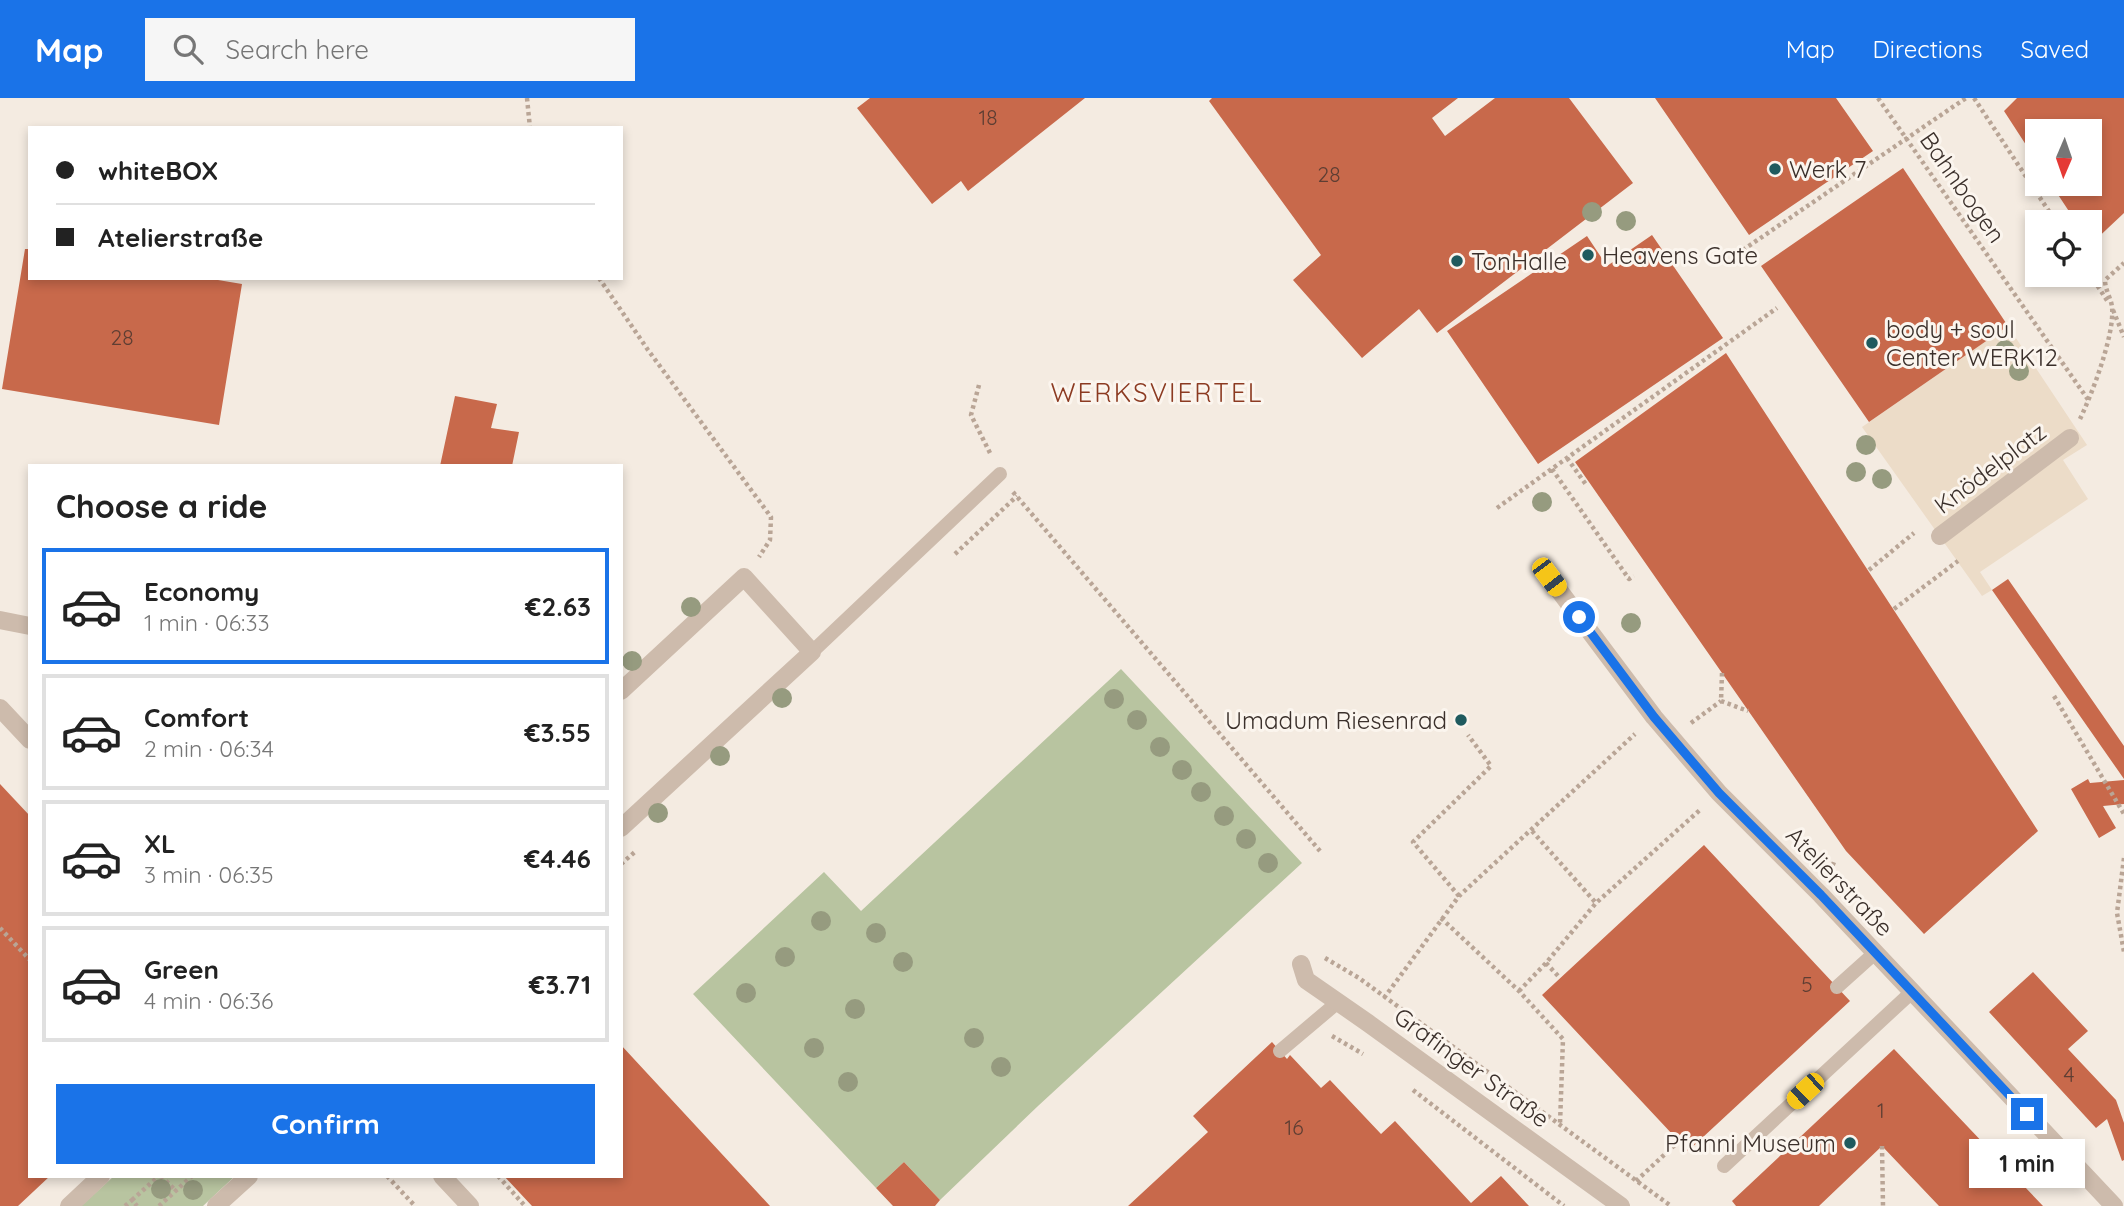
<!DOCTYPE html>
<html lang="en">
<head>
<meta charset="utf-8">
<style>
	:root { --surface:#fff; --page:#f6f6f6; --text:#222; --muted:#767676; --line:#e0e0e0; --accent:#1a73e8 }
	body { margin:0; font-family:Quicksand,sans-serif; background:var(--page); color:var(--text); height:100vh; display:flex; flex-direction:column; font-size:26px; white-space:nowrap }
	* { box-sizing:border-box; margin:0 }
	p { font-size:23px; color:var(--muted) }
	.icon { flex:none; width:38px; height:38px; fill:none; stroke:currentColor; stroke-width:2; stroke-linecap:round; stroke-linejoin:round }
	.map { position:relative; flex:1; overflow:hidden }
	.panel { position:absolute; left:28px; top:366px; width:595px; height:714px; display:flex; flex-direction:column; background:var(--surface); border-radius:0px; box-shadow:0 4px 10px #0003 }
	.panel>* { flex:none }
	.hud { position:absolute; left:28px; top:28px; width:595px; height:154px; border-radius:0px; box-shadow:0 4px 10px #0003; display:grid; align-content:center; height:154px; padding:0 28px; background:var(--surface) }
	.needle { width:46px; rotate:182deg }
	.tools { position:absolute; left:2025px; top:21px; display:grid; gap:14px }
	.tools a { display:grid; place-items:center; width:77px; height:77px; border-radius:0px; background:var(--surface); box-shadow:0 4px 10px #0003; font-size:35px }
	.end { position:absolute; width:32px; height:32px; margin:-16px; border:9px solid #1a73e8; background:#fff; box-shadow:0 0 0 4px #fff }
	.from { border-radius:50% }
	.bubble { position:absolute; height:49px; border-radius:0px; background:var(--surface); box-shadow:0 4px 10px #0003; font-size:23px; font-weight:700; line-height:49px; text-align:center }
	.car { position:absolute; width:21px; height:42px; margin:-21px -10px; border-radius:9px; box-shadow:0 0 5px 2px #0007; background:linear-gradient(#f5c518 24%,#345 0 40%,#f5c518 0 76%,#345 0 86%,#f5c518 0) }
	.hud b { display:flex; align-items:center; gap:24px; height:66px; font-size:26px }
	.hud b+b { border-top:2px solid var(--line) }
	.hud i { width:18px; height:18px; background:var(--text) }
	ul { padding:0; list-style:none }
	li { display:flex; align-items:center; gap:21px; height:116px; margin:0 14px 10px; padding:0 14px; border:4px solid var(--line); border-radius:0px }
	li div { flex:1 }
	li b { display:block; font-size:26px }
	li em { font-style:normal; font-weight:700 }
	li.active { border-color:var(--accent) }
	li>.icon { width:63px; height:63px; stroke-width:1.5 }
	h2 { padding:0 28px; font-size:32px; line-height:84px }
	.cta { display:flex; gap:14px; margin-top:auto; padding:14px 28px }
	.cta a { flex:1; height:80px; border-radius:0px; background:var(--accent); color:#fff; font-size:28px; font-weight:700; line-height:80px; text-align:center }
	header { display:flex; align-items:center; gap:42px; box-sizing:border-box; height:98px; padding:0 35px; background:var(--accent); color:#fff }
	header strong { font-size:33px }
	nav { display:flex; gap:38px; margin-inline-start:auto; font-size:24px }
	.search { width:490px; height:63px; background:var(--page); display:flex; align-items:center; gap:18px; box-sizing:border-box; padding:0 24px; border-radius:0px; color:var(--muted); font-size:26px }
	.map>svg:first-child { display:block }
</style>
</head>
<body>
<header>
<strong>Map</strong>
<div class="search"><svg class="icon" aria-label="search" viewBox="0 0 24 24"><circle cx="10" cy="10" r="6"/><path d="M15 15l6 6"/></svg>Search here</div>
<nav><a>Map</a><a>Directions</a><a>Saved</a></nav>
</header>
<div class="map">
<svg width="2124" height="1108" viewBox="0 0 2124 1108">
	<rect width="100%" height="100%" fill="#f4ebe1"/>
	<path fill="#b8c4a0" d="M 1121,571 L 1302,765 L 1038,1008 L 940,1102 L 904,1064 L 876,1090 L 693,896 L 824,774 L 861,813 Z
		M 114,1078 L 235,1078 L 203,1108 L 81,1108 Z"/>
	<path fill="#ecdcc8" d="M 2008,228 L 2087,347 L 2063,362 L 2088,401 L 1980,474 L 1992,492 L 1982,498 L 1862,329 Z"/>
	<path fill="#c8694b" d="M 870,0 L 1085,0 L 968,93 L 961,83 L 932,106 L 857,10 Z
		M 1212,0 L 1458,0 L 1432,20 L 1445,38 L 1495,0 L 1569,0 L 1633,85 L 1437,235 L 1419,211 L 1362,260 L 1293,182 L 1321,157 L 1209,3 Z
		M 1655,0 L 1836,0 L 1873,53 L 1749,137 Z
		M 2017,0 L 2124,0 L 2124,115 L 2090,147 L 2090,124 L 2076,124 L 2051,86 L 2090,86 L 2090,33 L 2037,33 L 2037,64 L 2004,13 Z
		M 1903,70 L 2008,228 L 1869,324 L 1761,168 Z
		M 1652,137 L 1723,240 L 1538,366 L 1447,233 L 1587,138 L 1607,168 Z
		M 25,151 L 30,151 L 30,180 L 206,180 L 242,186 L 219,327 L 2,291 Z
		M 1726,255 L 2038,733 L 1924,836 L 1846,753 L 1575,364 Z
		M 455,298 L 497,306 L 491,330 L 519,334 L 512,368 L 440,368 Z
		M 2008,481 L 2124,648 L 2124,681 L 1992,492 Z
		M 2088,681 L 2090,685 L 2124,682 L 2124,706 L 2103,708 L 2116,730 L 2099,740 L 2071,691 Z
		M 0,686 L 30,718 L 30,1078 L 50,1078 L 18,1108 L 0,1108 Z
		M 1704,747 L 1850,903 L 1688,1053 L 1542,897 Z
		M 2033,874 L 2088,933 L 2068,951 L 2116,1002 L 2124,1025 L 2124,1062 L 2122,1063 L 2107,1021 L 2096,1030 L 1989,914 Z
		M 1272,944 L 1287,961 L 1290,957 L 1321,990 L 1330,982 L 1381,1036 L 1395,1023 L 1471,1105 L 1501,1078 L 1529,1108 L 1128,1108 L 1208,1034 L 1193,1018 Z
		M 621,947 L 770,1108 L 532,1108 L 504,1078 L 621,1078 Z
		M 1894,951 L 2043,1108 L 1939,1108 L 1882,1048 L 1819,1108 L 1736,1108 L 1732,1103 Z
		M 904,1064 L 940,1102 L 935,1108 L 893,1108 L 876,1090 Z"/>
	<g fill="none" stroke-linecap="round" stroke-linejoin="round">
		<path stroke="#b9a596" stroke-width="4.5" stroke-dasharray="3.5 3.5" stroke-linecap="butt" d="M 527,0 L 530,30
			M 1878,0 L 2089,303
			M 1974,0 L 2056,124
			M 1737,156 L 1966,0
			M 2090,176 L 2108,204
			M 599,180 L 648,252 L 771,419 L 770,442 L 759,459
			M 2113,212 L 2124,239
			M 979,287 L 971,317 L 991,357
			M 2080,321 C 2092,296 2115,236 2112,209 C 2111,200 2105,192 2105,182 L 2124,165
			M 1567,360 L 1587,388
			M 1552,371 L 1629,481 L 1634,478
			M 1013,394 L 1320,753
			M 1497,410 L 1777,210
			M 955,456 L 1017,398
			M 1869,472 L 1914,435
			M 1894,511 L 1958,463
			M 1722,575 L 1721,603 L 1748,613
			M 2054,598 L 2124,716
			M 1691,625 L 1721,603
			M 1532,733 L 1596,805
			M 2124,760 L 2117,815 L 2124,854
			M 621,766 L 636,753
			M 1830,774 L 1834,764
			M 1459,798 L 1413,744 L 1491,668 L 1468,637
			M 1441,820 L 1519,893 L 1563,941 L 1560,1026
			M 0,830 L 30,862
			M 1325,860 L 1359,880 L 1671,1108
			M 1546,865 L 1560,880
			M 1519,893 L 1546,865 L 1596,805 L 1701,711
			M 1384,900 L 1459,798 L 1635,636
			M 1332,938 L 1363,956
			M 1413,992 L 1564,1108
			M 1882,1048 L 1883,1108
			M 161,1078 L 176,1093
			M 387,1078 L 415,1108
			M 498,1078 L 525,1108
			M 1636,1083 L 1679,1043
			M 132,1102 L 159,1078
			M 125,1108 L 132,1102 L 137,1108
			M 159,1108 L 192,1078"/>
		<path stroke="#cdbbac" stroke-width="14" d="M 812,554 L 1000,376
			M 1837,889 L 1876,854
			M 1280,953 L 1338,904
			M 1724,1068 L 1913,893"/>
		<path stroke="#cdbbac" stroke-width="18" d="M 1940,438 L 2070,340
			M 1549,479 L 1654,619 L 1719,695 L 1821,797 L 2114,1108
			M 0,522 L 30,528
			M 621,593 L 744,479 L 812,554 L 621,730
			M 0,610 L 30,642
			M 1301,866 L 1306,882 L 1368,925 L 1621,1108
			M 442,1078 L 470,1108
			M 69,1108 L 101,1078
			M 216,1108 L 249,1078"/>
	</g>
	<g fill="#969b7f">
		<circle cx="1592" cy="114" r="10"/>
		<circle cx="1626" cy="123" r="10"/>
		<circle cx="2005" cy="252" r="10"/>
		<circle cx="2019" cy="273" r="10"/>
		<circle cx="1866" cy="347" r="10"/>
		<circle cx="1856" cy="374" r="10"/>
		<circle cx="1882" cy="381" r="10"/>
		<circle cx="1542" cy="404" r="10"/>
		<circle cx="691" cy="509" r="10"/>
		<circle cx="1631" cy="525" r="10"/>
		<circle cx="632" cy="563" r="10"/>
		<circle cx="782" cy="600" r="10"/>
		<circle cx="1114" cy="601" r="10"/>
		<circle cx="1137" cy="622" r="10"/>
		<circle cx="1160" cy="649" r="10"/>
		<circle cx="720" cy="658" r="10"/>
		<circle cx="1182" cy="672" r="10"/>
		<circle cx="1201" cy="694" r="10"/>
		<circle cx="658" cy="715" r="10"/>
		<circle cx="1224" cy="718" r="10"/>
		<circle cx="1246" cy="741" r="10"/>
		<circle cx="1268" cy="765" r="10"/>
		<circle cx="821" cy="823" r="10"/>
		<circle cx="876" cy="835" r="10"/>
		<circle cx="785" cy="859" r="10"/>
		<circle cx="903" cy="864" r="10"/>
		<circle cx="746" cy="895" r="10"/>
		<circle cx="855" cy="911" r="10"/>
		<circle cx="974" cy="940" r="10"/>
		<circle cx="814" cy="950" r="10"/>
		<circle cx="1001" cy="969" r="10"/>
		<circle cx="848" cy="984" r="10"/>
		<circle cx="161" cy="1091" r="10"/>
		<circle cx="193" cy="1092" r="10"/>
	</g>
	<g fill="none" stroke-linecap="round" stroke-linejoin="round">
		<path stroke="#1a73e8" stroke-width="9" d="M 1579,519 L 1654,619 L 1719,695 L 1821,797 L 2027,1016"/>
	</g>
	<g fill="#1f5a5e" stroke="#fbf5ee" stroke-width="2.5">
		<circle cx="1775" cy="71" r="7"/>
		<circle cx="1588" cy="157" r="7"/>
		<circle cx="1457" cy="163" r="7"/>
		<circle cx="1872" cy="245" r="7"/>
		<circle cx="1461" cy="622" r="7"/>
		<circle cx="1850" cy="1045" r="7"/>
	</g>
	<g text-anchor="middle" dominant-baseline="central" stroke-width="6" stroke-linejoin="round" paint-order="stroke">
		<g font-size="21" fill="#5e3e33">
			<text x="988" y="19">18</text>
			<text x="1329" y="76">28</text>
			<text x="122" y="239">28</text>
			<text x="1807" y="886">5</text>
			<text x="2069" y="976">4</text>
			<text x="1881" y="1012">1</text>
			<text x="1294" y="1029">16</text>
		</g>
		<g font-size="24" fill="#3b302b" stroke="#fbf5ee" text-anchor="start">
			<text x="1789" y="71">Werk 7</text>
			<text x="1602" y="157">Heavens Gate</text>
			<text x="1471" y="163">TonHalle</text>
			<text x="1886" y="231">body + soul<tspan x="1886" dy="28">Center WERK12</tspan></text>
			<text x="1447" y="622" text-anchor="end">Umadum Riesenrad</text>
			<text x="1836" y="1045" text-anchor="end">Pfanni Museum</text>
		</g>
		<g font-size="24" fill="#3b302b" stroke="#fbf5ee">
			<text transform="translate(1963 89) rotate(55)">Bahnbogen</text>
			<text transform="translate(1990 370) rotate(-37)">Knödelplatz</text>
			<text transform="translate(1840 783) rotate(46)">Atelierstraße</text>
			<text transform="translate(1472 969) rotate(36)">Grafinger Straße</text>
		</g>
		<g font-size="26" letter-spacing="2" fill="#8c3b22" stroke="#fbf5ee">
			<text x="1157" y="294">WERKSVIERTEL</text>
		</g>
	</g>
</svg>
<div class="tools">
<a><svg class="needle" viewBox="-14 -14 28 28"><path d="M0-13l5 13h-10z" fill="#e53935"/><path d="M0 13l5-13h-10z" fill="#767676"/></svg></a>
<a><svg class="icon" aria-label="locate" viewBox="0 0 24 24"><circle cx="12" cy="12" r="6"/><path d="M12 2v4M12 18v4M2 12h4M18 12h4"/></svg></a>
</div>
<i class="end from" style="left:1579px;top:519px"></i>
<i class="end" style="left:2027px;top:1016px"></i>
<div class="bubble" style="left:1969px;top:1041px;width:116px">1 min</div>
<i class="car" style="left:1549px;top:479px;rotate:143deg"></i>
<i class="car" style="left:1805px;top:993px;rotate:227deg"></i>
<div class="hud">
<b><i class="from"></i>whiteBOX</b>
<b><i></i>Atelierstraße</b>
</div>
<section class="panel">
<h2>Choose a ride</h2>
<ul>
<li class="active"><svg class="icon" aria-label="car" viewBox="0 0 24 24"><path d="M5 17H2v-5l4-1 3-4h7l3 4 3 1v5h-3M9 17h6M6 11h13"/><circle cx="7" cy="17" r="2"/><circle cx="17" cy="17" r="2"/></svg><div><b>Economy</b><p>1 min · 06:33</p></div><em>€2.63</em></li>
<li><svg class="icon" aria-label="car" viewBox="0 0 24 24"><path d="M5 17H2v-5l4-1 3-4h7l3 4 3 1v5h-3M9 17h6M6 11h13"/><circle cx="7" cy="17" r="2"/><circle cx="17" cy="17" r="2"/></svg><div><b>Comfort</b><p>2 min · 06:34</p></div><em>€3.55</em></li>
<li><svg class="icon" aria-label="car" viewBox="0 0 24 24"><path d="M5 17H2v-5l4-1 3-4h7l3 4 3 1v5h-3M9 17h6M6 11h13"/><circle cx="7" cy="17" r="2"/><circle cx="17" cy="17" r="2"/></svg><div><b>XL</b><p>3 min · 06:35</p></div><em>€4.46</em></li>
<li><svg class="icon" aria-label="car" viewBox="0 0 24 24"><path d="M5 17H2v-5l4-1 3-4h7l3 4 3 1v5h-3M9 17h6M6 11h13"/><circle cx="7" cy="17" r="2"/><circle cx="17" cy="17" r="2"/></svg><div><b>Green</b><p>4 min · 06:36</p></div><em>€3.71</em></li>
</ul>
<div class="cta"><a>Confirm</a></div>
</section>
</div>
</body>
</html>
